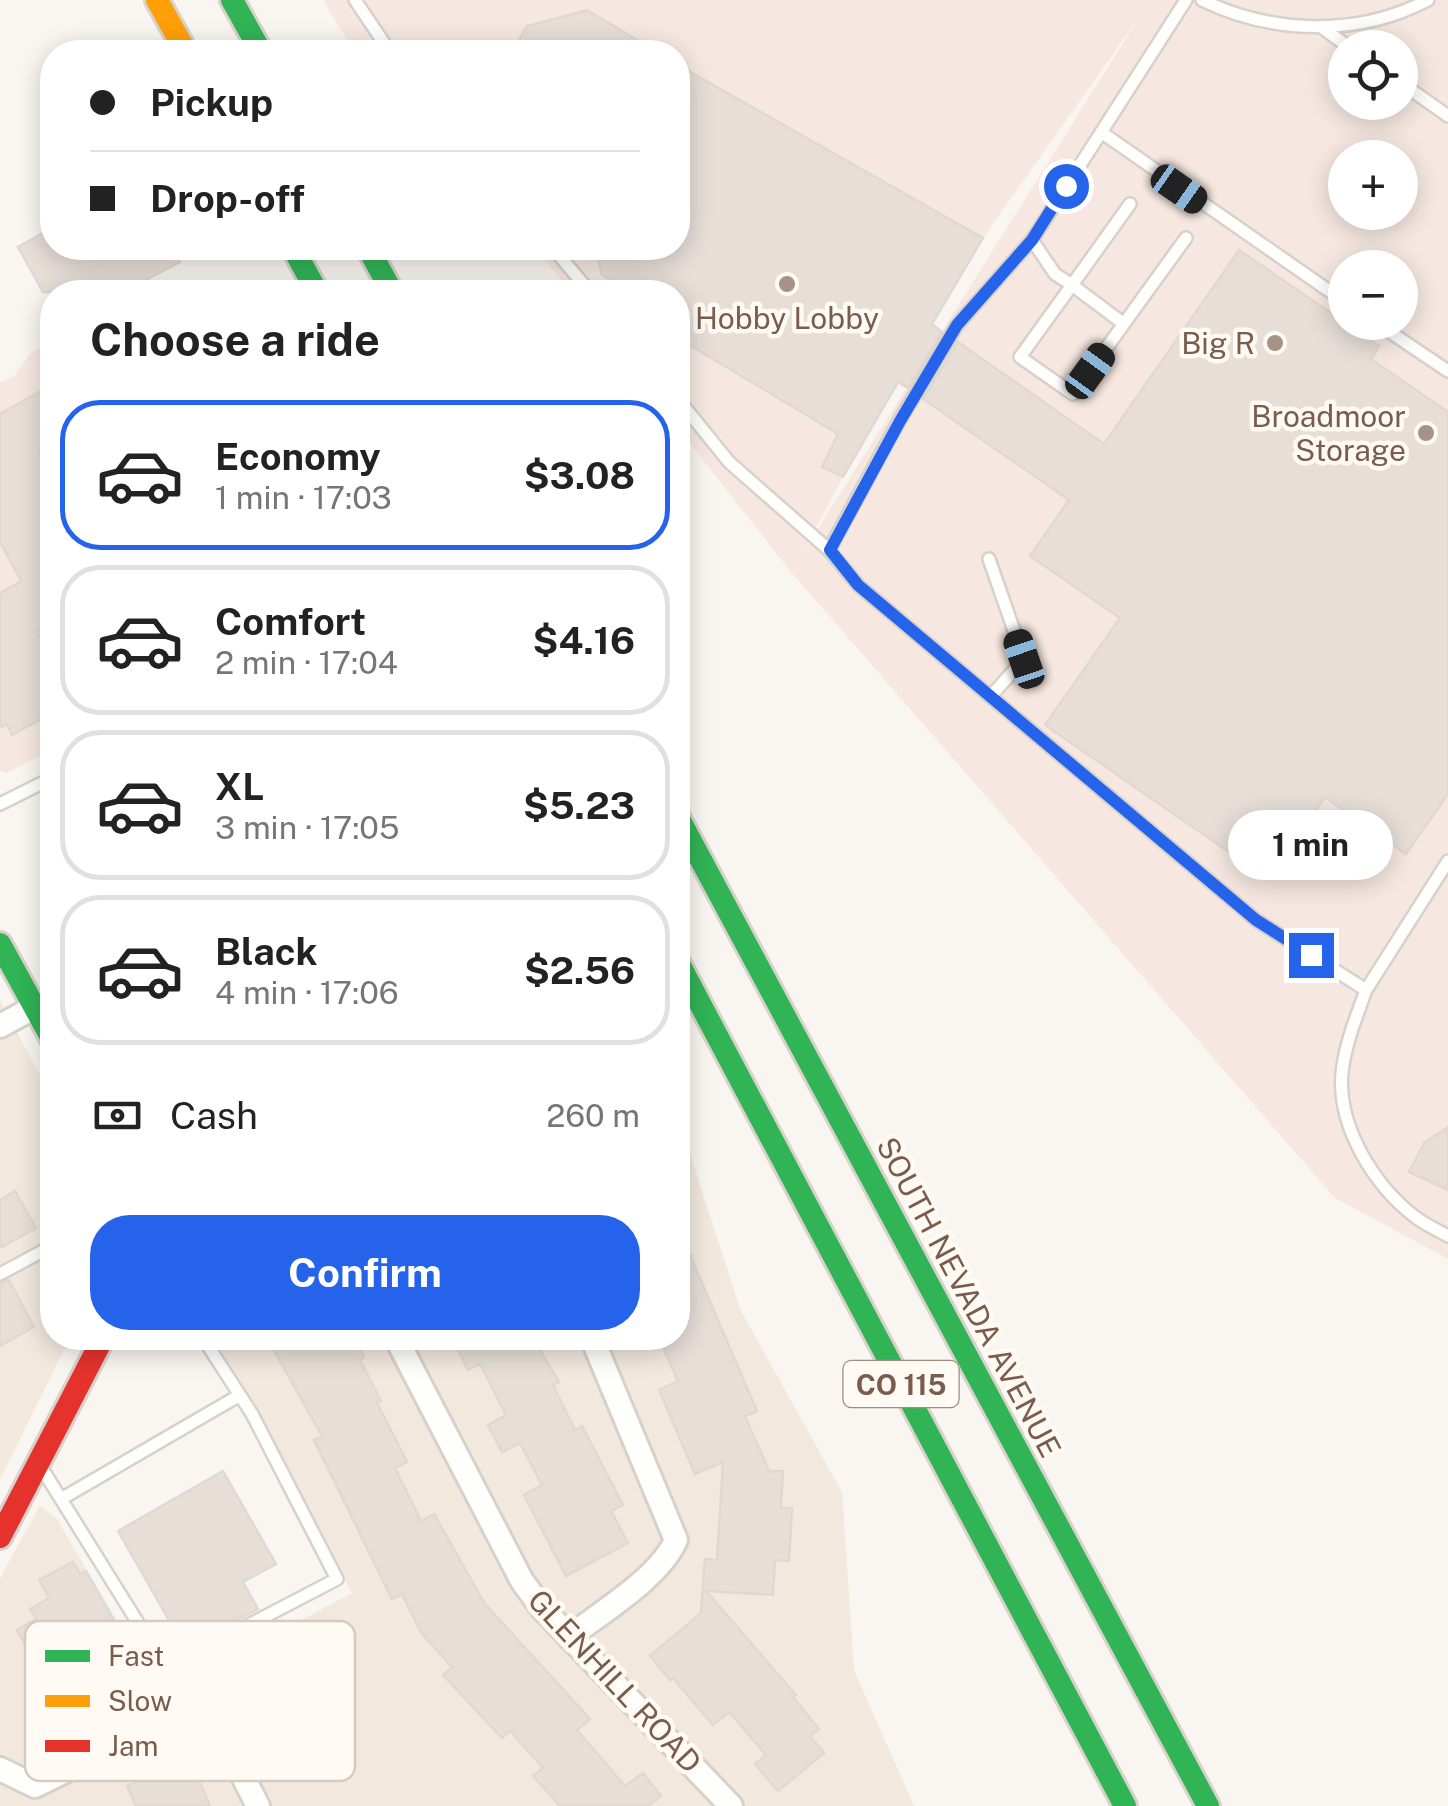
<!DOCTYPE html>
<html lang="en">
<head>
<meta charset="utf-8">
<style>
	:root { --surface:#fff; --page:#f2f2f2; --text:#222; --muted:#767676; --line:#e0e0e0; --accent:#2563eb }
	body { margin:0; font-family:"Public Sans",sans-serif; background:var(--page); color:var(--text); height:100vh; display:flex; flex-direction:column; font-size:38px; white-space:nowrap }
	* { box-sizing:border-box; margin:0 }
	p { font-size:32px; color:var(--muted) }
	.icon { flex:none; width:55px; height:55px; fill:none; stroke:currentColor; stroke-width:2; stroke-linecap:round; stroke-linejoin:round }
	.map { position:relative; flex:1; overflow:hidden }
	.side { position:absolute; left:40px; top:280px; width:650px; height:1070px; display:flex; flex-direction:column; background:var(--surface); border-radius:40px; box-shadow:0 5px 25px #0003 }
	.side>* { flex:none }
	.top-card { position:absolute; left:40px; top:40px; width:650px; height:220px; border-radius:40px; box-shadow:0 5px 25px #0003; display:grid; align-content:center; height:220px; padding:0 50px; background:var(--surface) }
	.controls { position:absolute; left:1328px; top:30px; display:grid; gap:20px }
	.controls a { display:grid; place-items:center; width:90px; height:90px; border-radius:50%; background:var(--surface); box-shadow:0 5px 25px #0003; font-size:50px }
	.end { position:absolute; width:45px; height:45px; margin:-22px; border:12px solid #2563eb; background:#fff; box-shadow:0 0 0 5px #fff }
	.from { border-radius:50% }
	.bubble { position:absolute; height:70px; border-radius:35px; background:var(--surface); box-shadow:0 5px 25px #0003; font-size:32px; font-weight:700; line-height:70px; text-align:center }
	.car { position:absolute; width:30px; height:60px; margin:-30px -15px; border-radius:12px; box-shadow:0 0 8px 2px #0007; background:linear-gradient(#222 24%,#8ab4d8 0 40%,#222 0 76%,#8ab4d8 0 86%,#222 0) }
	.top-card b { display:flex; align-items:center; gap:35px; height:95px; font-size:38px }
	.top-card b+b { border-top:2px solid var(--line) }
	.top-card i { width:25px; height:25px; background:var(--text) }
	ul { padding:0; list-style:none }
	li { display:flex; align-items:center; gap:30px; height:150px; margin:0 20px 15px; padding:0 30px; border:5px solid var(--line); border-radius:40px }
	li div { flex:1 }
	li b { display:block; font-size:38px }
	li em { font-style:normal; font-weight:700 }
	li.current { border-color:var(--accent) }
	li>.icon { width:90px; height:90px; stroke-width:1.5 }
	h2 { padding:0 50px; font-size:45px; line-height:120px }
	.pay { display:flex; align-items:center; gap:25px; height:110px; padding:0 50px; font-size:38px }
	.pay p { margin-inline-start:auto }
	.cta { display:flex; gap:20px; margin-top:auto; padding:20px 50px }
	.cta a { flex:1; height:115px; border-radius:40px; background:var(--accent); color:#fff; font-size:40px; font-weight:700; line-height:115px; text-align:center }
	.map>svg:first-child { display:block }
</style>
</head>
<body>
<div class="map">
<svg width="1448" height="1806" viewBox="0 0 1448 1806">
	<rect width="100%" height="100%" fill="#f9f5f0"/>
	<path fill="#f2e8de" d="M 0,1000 L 52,1098 L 52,1338 L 70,1338 L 0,1479 Z
		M 678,1128 L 688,1148 L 741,1311 L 842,1492 L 854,1670 L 914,1806 L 0,1806 L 0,1578 L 40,1506 L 56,1518 L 161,1695 L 352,1593 L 214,1338 L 678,1338 Z"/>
	<path fill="#f6e8e1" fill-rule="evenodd" d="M 323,0 L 1448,0 L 1448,1259 L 1335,1198 L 791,572 L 678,428 L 678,292 L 571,292 L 535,248 L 678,248 L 678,52 L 354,52 ZM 1135,23 L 1135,24 L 802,554 L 843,477 L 983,238 ZM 1345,48 L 1400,48 L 1400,102 L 1345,102 ZM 1345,158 L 1400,158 L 1400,212 L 1345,212 ZM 1345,268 L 1400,268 L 1400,322 L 1345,322 Z
		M 52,342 L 52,749 L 7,773 L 0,771 L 0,383 L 14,376 L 31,353 Z"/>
	<path fill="#e6ded7" stroke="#e2d8d2" stroke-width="2.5" d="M 587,10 L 657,52 L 512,52 L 527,26 Z
		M 678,65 L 983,238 L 932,324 L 942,332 L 908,388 L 898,382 L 843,477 L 822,467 L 838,434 L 678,338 L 678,292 L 633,292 L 602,275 L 595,248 L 678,248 Z
		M 52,228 L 52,248 L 172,248 L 180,262 L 123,292 L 43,292 L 18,247 Z
		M 1239,250 L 1379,346 L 1371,359 L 1448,412 L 1448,794 L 1406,854 L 1325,797 L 1268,879 L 1045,725 L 1120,618 L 1030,556 L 1069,500 L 923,399 L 958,342 L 1104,444 Z
		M 52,385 L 52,445 L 39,452 L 52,477 L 52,623 L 37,631 L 52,660 L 52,713 L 12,735 L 7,724 L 0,728 L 0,593 L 21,581 L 0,542 L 0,414 Z
		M 1448,1127 L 1448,1190 L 1409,1172 L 1424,1143 Z
		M 15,1191 L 36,1228 L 0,1248 L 0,1200 Z
		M 678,1227 L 757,1411 L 745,1416 L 769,1471 L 783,1471 L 781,1508 L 792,1508 L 789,1561 L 775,1560 L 773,1595 L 706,1591 L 796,1695 L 793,1697 L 819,1729 L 810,1736 L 824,1753 L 778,1791 L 755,1764 L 766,1755 L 729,1712 L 713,1725 L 673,1678 L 670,1680 L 650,1656 L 701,1613 L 705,1559 L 717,1560 L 723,1462 L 695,1474 L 659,1390 L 678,1381 L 659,1338 L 678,1338 Z
		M 9,1280 L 34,1327 L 0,1346 L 0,1283 Z
		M 267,1338 L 354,1338 L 364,1357 L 360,1360 L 381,1401 L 377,1403 L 407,1462 L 395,1468 L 421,1521 L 434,1514 L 485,1604 L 590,1719 L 577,1730 L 625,1786 L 643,1773 L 661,1796 L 648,1806 L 560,1806 L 533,1776 L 543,1768 L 510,1731 L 502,1738 L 443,1675 L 452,1667 L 422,1634 L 402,1594 L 392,1599 L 314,1440 L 322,1436 Z
		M 452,1338 L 533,1338 L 559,1382 L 553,1385 L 575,1430 L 582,1426 L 623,1505 L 611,1511 L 628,1543 L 566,1576 L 524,1495 L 542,1485 L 520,1443 L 502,1452 L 488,1425 L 506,1415 L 480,1364 L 468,1370 Z
		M 223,1471 L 276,1564 L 243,1582 L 258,1609 L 185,1648 L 118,1531 Z
		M 73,1562 L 80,1574 L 86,1571 L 145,1676 L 116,1692 L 120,1699 L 58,1735 L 37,1697 L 50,1690 L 17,1630 L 36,1619 L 30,1609 L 49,1598 L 39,1580 Z
		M 189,1757 L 210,1806 L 136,1806 L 127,1786 Z"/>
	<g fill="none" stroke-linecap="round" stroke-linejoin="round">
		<g stroke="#d7d1cb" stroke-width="16">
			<path id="lane" d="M 355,0 L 390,52
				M 1202,0 C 1272,34 1358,37 1428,0
				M 1324,29 L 1350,48
				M 1400,82 L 1448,116
				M 1101,132 L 1345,302
				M 1032,240 L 1055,274 L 1072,285 L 1020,357 L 1073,394 L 1186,238
				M 553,248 L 590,292
				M 1375,322 L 1448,371
				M 1124,324 L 1072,285 L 1130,204
				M 678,399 L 729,462 L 829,550 L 899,421 L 957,325 L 1032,240 L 1186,0
				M 829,550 L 858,585 L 1256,920 L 1366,990 L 1448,861
				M 989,559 L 1024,659 L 991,696
				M 0,804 L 52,778
				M 1366,990 C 1356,1018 1345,1044 1342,1073 C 1337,1126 1374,1185 1414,1216 C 1424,1224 1437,1230 1448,1236
				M 0,1274 L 52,1246
				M 41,1467 L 166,1668 L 337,1579 L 252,1414 L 203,1338
				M 61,1499 L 240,1395"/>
		</g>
		<g stroke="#d7d1cb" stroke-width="28">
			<path id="street" d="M 0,1026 L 35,1007
				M 396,1338 L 522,1581 L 541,1607 L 731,1806
				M 569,1637 C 602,1612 660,1577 676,1540 L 592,1338
				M 0,1769 L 35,1786 L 205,1702 L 258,1806"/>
		</g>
		<g stroke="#d9d2cb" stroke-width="28">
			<path id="fast" d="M 232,0 L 261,52
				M 293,248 L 317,292
				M 368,248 L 392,292
				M 678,817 L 1208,1806
				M 0,944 L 52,1039
				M 678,962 L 1125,1806"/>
		</g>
		<g stroke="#d9d2cb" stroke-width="28">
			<path id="slow" d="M 157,0 L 186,52"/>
		</g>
		<g stroke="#d9d2cb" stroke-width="28">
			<path id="jam" d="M 0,1537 L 103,1338"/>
		</g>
		<use href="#lane" stroke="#fefefd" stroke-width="11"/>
		<use href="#street" stroke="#fefefd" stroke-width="22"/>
		<use href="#fast" stroke="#30b455" stroke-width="22"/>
		<use href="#slow" stroke="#ff9f0a" stroke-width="22"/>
		<use href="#jam" stroke="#e5322d" stroke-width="22"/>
	</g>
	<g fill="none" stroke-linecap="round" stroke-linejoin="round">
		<path stroke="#2563eb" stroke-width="12" d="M 1066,186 L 1032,240 L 957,325 L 900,421 L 830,550 L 858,585 L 1256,920 L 1311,955"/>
	</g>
	<g fill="#a69286" stroke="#fffaf3" stroke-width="4">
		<circle cx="787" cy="284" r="10"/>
		<circle cx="1275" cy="343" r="10"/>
		<circle cx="1426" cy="433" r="10"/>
	</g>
	<g text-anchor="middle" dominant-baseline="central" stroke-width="9" stroke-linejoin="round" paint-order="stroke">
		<rect fill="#fffaf3" stroke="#a28b7f" stroke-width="2.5" x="843.5" y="1361" width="115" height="46" rx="8"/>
		<g font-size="28" font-weight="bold" fill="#7a5c4d">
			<text x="901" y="1384">CO 115</text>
		</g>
		<g font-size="30" fill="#7a5c4d" stroke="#fffaf3" text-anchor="end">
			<text x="787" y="318" text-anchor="middle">Hobby Lobby</text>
			<text x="1255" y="343">Big R</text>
			<text x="1406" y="416">Broadmoor<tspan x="1406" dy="34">Storage</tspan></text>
		</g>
		<g font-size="30" fill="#7a5c4d" stroke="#fffaf3">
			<text transform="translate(969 1297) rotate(62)">SOUTH NEVADA AVENUE</text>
			<text transform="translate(615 1681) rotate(47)">GLENHILL ROAD</text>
		</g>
	</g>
	<rect x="25" y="1621" width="330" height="160" rx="15" fill="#fffaf3" stroke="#d7cbc1" stroke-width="2.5"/>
	<rect x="45" y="1650" width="45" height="12" fill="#30b455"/>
	<rect x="45" y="1695" width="45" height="12" fill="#ff9f0a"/>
	<rect x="45" y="1740" width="45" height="12" fill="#e5322d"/>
	<g font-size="28" fill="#7a5c4d">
		<text x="108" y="1666">Fast</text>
		<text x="108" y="1711">Slow</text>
		<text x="108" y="1756">Jam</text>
	</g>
</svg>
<div class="controls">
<a><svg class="icon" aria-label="locate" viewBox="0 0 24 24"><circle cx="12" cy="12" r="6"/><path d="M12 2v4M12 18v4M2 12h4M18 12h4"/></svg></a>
<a>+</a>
<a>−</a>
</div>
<i class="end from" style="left:1066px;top:186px"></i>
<i class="end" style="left:1311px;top:955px"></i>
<div class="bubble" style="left:1228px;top:810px;width:165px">1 min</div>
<i class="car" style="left:1179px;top:189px;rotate:125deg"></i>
<i class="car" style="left:1090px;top:371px;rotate:36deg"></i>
<i class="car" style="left:1024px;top:659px;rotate:341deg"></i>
<div class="top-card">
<b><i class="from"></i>Pickup</b>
<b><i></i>Drop-off</b>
</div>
<section class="side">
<h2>Choose a ride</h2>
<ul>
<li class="current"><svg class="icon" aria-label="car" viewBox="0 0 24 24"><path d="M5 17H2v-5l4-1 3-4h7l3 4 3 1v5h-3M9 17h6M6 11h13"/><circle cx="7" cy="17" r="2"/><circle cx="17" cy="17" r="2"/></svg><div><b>Economy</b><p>1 min · 17:03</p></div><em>$3.08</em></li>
<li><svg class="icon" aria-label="car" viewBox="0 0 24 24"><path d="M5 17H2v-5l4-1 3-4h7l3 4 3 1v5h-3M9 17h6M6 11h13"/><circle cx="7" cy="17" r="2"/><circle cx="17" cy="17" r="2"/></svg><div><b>Comfort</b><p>2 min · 17:04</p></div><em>$4.16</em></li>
<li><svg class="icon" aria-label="car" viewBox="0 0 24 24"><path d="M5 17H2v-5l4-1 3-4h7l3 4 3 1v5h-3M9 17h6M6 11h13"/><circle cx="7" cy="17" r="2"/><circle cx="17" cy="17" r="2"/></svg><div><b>XL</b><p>3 min · 17:05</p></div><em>$5.23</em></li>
<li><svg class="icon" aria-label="car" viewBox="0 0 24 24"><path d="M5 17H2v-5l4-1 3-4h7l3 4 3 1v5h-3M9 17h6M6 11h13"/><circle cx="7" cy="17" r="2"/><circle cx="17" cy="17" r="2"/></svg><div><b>Black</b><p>4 min · 17:06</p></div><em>$2.56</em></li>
</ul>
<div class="pay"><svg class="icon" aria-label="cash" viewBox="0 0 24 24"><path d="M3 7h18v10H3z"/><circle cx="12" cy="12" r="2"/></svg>Cash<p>260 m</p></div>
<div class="cta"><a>Confirm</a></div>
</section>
</div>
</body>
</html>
